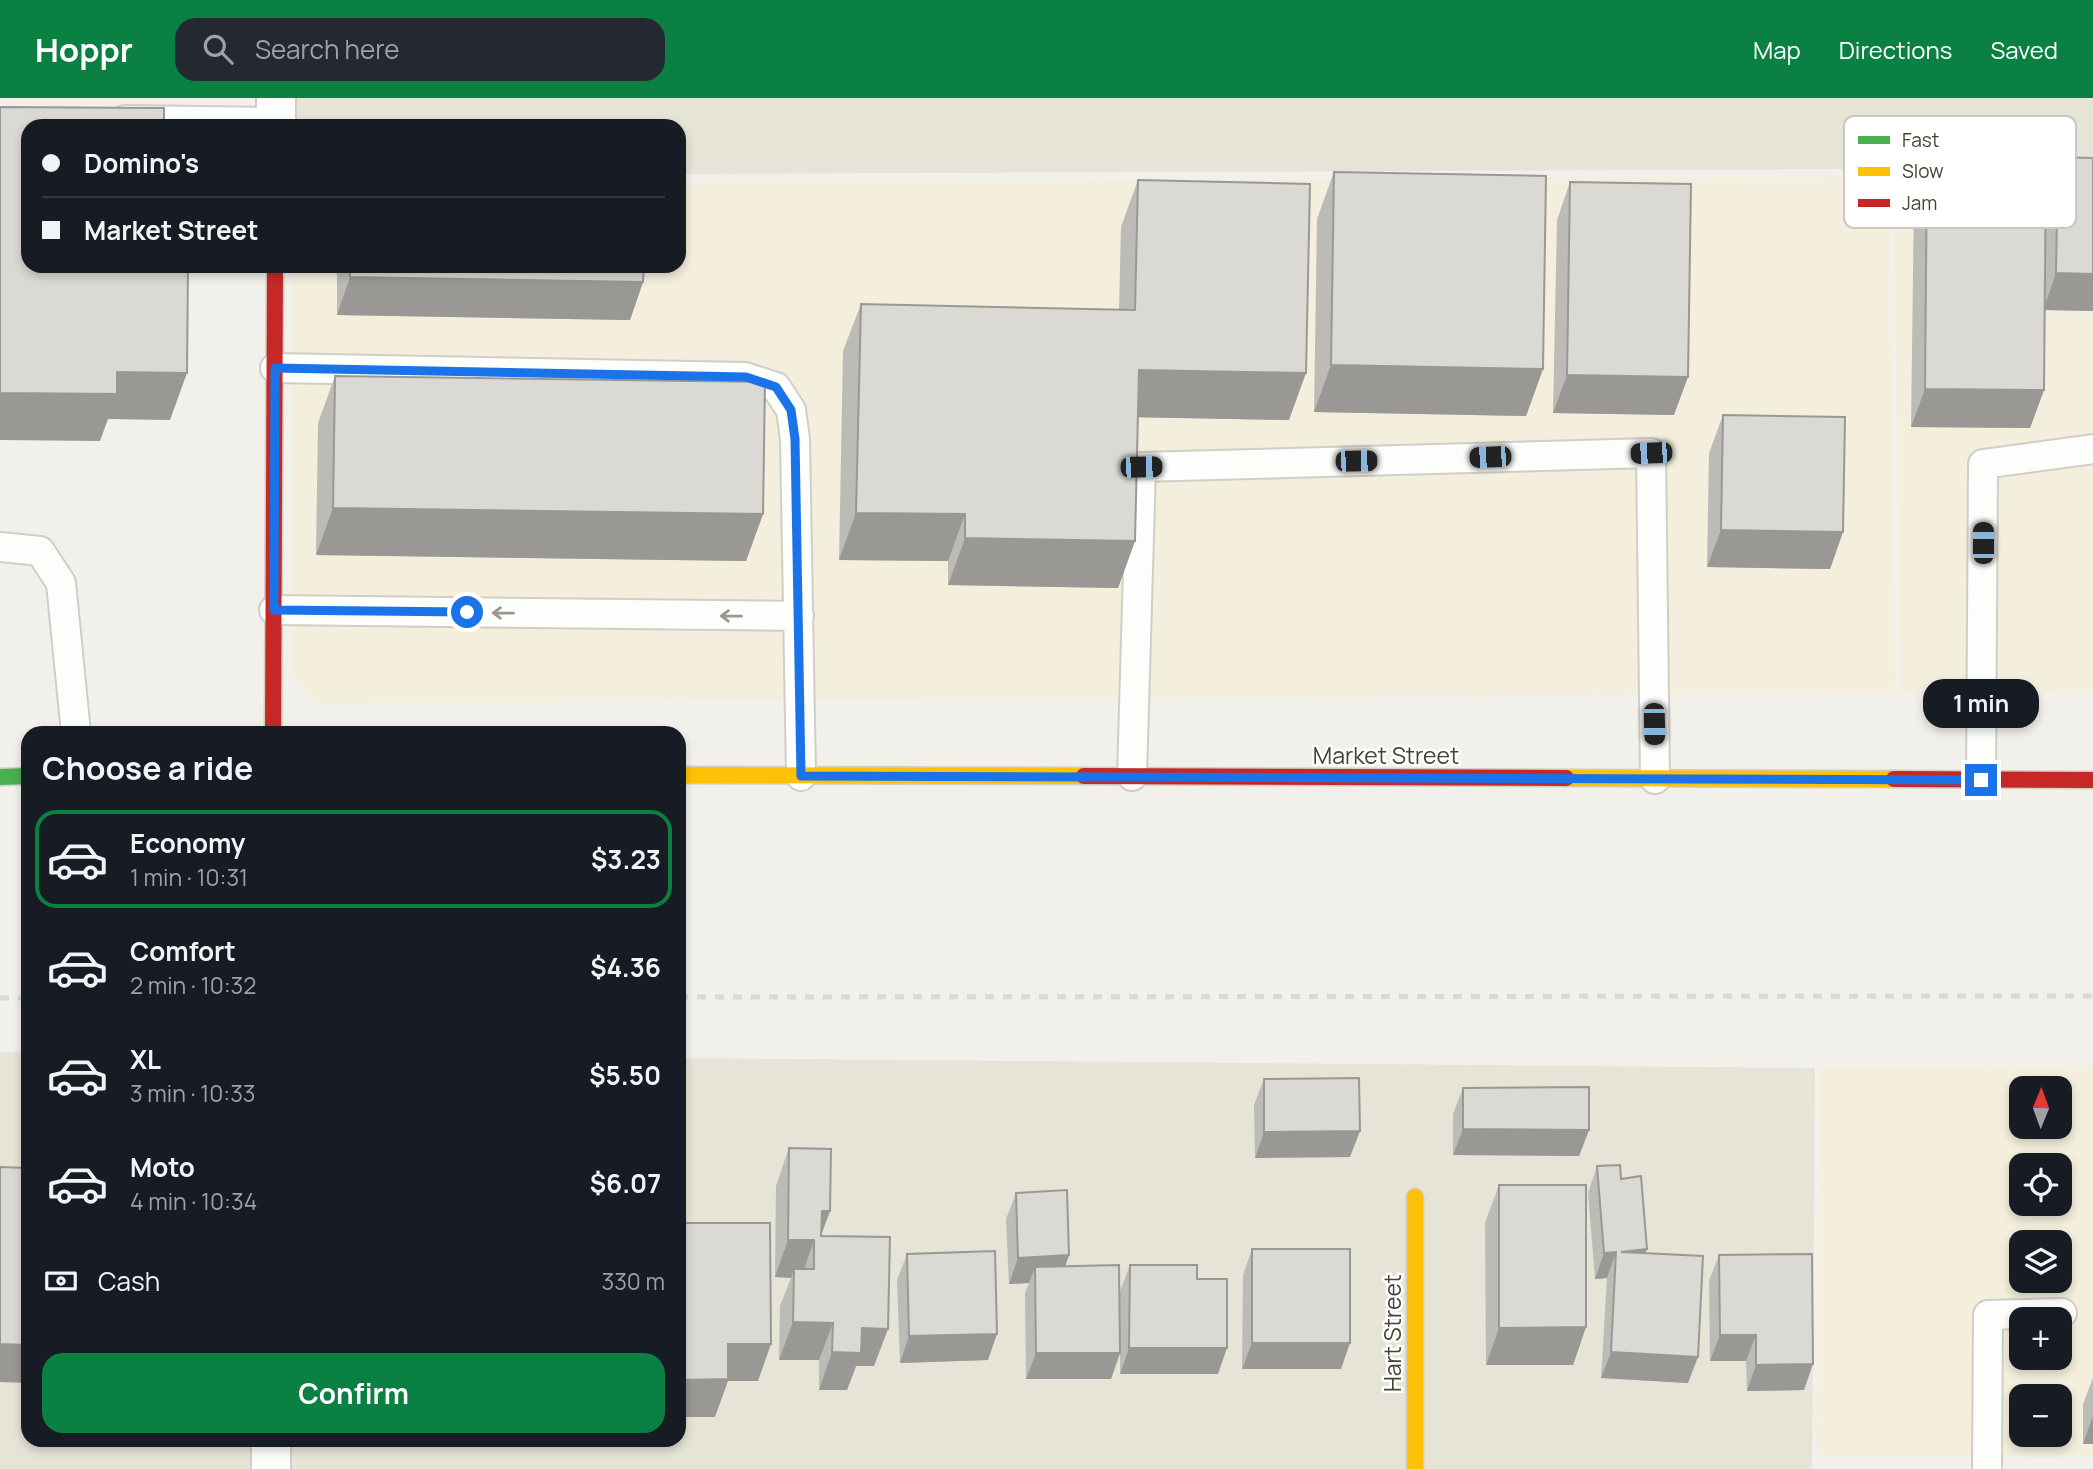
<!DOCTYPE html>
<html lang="en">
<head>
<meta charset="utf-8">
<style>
	:root { --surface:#171b24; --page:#242831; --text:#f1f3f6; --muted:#9ea1a6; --line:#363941; --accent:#0b8043 }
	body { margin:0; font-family:Manrope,sans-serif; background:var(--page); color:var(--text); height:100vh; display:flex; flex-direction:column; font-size:26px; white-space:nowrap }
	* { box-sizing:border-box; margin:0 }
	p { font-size:23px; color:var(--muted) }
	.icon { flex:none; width:38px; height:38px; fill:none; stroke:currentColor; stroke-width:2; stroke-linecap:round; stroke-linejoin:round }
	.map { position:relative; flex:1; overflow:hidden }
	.side { position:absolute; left:21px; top:628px; width:665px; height:721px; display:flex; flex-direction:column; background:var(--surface); border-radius:21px; box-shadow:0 4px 10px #0003 }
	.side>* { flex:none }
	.top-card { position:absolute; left:21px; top:21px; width:665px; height:154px; border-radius:21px; box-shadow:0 4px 10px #0003; display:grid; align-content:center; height:154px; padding:0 21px; background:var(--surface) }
	.needle { width:46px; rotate:1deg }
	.fabs { position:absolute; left:2009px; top:978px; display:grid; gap:14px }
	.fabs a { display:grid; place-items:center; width:63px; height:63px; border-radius:14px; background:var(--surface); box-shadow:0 4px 10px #0003; font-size:35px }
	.end { position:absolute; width:32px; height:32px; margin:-16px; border:9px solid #1a73e8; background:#fff; box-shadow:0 0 0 4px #fff }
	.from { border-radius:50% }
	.bubble { position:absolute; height:49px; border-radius:21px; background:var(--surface); box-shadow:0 4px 10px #0003; font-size:23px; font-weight:700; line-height:49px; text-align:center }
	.car { position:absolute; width:21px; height:42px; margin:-21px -10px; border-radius:9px; box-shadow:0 0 5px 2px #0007; background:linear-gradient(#222 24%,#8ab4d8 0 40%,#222 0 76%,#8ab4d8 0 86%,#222 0) }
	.top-card b { display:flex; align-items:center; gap:24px; height:66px; font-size:26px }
	.top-card b+b { border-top:2px solid var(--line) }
	.top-card i { width:18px; height:18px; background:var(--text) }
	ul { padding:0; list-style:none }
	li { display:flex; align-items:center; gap:21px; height:98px; margin:0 14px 10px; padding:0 7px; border:4px solid transparent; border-radius:21px }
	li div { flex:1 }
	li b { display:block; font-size:26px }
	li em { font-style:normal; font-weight:700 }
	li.active { border-color:var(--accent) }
	li>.icon { width:63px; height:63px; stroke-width:1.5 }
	h2 { padding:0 21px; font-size:32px; line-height:84px }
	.pay { display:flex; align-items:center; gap:18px; height:77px; padding:0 21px; font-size:26px }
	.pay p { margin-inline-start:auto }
	.action { display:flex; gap:14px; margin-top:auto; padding:14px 21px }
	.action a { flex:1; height:80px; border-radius:21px; background:var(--accent); color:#fff; font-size:28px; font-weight:700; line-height:80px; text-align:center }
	header { display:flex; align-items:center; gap:42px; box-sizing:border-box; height:98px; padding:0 35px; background:var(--accent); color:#fff }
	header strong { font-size:33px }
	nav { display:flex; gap:38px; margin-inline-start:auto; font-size:24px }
	.search { width:490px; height:63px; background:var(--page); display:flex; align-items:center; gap:18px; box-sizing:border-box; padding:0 24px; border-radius:21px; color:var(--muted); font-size:26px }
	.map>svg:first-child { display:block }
</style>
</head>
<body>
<header>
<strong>Hoppr</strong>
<div class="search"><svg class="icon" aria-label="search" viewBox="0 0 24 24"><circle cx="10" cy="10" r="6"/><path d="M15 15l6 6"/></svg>Search here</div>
<nav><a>Map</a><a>Directions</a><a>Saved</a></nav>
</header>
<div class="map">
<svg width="2093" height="1371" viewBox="0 0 2093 1371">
	<rect width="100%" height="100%" fill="#f1f0ea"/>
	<path fill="#e6e3d7" d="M 295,0 L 2093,0 L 2093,70 L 679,76 L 679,28 L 295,28 Z
		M 0,954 L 28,954 L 28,1342 L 679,1342 L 679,960 L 1815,970 L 1812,1371 L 0,1371 Z"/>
	<path fill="#f4efdc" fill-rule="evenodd" d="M 2093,78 L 2093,593 L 1901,594 L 1894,79 Z
		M 1888,79 L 1895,595 L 316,605 L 292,576 L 293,168 L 679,168 L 679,85 Z
		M 2093,969 L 2093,1357 L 1817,1357 L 1819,970 ZM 2021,990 L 2060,990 L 2060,1029 L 2021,1029 ZM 2021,1068 L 2060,1068 L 2060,1106 L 2021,1106 ZM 2021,1144 L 2060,1144 L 2060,1183 L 2021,1183 ZM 2021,1222 L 2060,1222 L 2060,1260 L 2021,1260 ZM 2021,1298 L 2060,1298 L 2060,1337 L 2021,1337 Z"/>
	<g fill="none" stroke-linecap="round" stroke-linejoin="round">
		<g stroke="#cfcec7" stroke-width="32">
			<path id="lane" d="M 125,22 L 276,24
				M 275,270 L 745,279 L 776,289 L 791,312 L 795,341 L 801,678
				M 0,449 L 40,453 L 61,485 L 76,635
				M 274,512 L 799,518
				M 1132,678 L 1141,369 L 1651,355 L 1655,681
				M 1981,682 L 1983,366 L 2093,351
				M 1987,1371 L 1988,1217 L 2062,1215"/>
		</g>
		<g stroke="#cfcec7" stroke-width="42">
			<path id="street" d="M 276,28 L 276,0
				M 271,1371 L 271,1342"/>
		</g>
		<g stroke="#d1cfc1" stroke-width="19">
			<path id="fast" d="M 0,679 L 28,678"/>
		</g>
		<g stroke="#d1cfc1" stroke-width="19">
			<path id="slow" d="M 679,677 L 1084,678
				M 1566,680 L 1894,681
				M 1415,1099 L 1415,1371"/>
		</g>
		<g stroke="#d1cfc1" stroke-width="19">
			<path id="jam" d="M 273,635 L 275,168
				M 1084,678 L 1566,680
				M 1894,681 L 2093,682"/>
		</g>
		<use href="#lane" stroke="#fdfdfc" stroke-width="28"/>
		<use href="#street" stroke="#fdfdfc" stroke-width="38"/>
		<use href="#fast" stroke="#4caf50" stroke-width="16"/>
		<use href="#slow" stroke="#ffc107" stroke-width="16"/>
		<use href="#jam" stroke="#c62828" stroke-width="16"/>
		<path stroke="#d9d9d8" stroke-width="5" stroke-dasharray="9 9" stroke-linecap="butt" d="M 679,899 L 2093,898
			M 0,900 L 28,900"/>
	</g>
	<path fill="#bcbbb5" d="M 1927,59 L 2045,94 L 2058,59 L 2093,60 L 2093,213 L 2044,212 L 2044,292 L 2030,330 L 1911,329 L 1914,97 Z
		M 1334,74 L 1543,271 L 1526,318 L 1314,314 L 1317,121 Z
		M 1138,82 L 1289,322 L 1138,319 L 1135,443 L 1118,490 L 948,487 L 948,463 L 839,462 L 843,253 L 861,206 L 1119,212 L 1121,129 Z
		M 1570,84 L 1674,317 L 1553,315 L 1557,122 Z
		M 337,168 L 644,168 L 643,184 L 630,222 L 337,217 Z
		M 335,278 L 763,416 L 746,463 L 316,457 L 318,325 Z
		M 1723,317 L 1843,434 L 1830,471 L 1707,469 L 1709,355 Z
		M 1264,981 L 1350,1059 L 1255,1060 L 1254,1007 Z
		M 1463,990 L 1589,1032 L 1579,1058 L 1453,1057 L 1453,1016 Z
		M 789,1050 L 830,1113 L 821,1138 L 874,1268 L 856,1268 L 847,1292 L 819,1292 L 819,1262 L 779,1262 L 780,1208 L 791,1180 L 775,1179 L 776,1088 Z
		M 1597,1068 L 1621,1081 L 1688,1285 L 1601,1280 L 1607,1180 L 1595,1181 L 1588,1095 Z
		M 1499,1087 L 1586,1229 L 1573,1267 L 1486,1267 L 1485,1125 Z
		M 1016,1095 L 1066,1168 L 1120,1238 L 1120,1193 L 1130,1167 L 1197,1181 L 1218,1276 L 1120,1276 L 1120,1256 L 1111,1281 L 1026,1281 L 1025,1195 L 1029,1185 L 1009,1186 L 1006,1121 Z
		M 1252,1151 L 1341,1271 L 1242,1271 L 1243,1177 Z
		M 907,1156 L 988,1262 L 900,1265 L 897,1182 Z
		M 1719,1157 L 1804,1292 L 1747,1293 L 1746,1263 L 1710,1263 L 1709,1183 Z
		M 2093,1280 L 2093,1346 L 2083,1346 L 2083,1306 Z"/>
	<path fill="#999894" d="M 2056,175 L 2093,176 L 2093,213 L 2043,212 Z
		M 350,179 L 643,184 L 630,222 L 337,217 Z
		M 1331,267 L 1543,271 L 1526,318 L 1314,314 Z
		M 1139,272 L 1306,275 L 1289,322 L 1122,319 Z
		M 117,274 L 187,275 L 170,322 L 108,321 L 100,343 L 0,342 L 0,295 Z
		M 1567,277 L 1688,279 L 1674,317 L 1553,315 Z
		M 1925,291 L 2044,292 L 2030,330 L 1911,329 Z
		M 333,410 L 763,416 L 746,463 L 316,457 Z
		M 856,415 L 965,416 L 948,463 L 839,462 Z
		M 1721,432 L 1843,434 L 1830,471 L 1707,469 Z
		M 965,440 L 1135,443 L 1118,490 L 948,487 Z
		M 1463,1031 L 1589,1032 L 1579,1058 L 1453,1057 Z
		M 1360,1033 L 1350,1059 L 1255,1060 L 1264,1034 Z
		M 822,1113 L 830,1113 L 816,1150 L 814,1142 L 801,1180 L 794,1171 L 791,1180 L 775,1179 L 788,1142 Z
		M 1647,1151 L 1637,1178 L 1621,1154 Z
		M 1616,1154 L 1607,1180 L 1595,1181 L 1604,1155 Z
		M 1069,1157 L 1060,1184 L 1035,1169 L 1029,1185 L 1009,1186 L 1018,1160 Z
		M 793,1224 L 833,1225 L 819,1262 L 779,1262 Z
		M 1586,1229 L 1573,1267 L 1486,1267 L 1499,1230 Z
		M 862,1230 L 888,1231 L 874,1268 L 856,1268 L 847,1292 L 819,1292 L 832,1254 Z
		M 997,1236 L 988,1262 L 900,1265 L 909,1238 Z
		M 1720,1237 L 1756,1237 L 1746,1263 L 1710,1263 Z
		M 1252,1245 L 1350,1245 L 1341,1271 L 1242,1271 Z
		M 0,1246 L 28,1247 L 28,1285 L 0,1284 Z
		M 728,1246 L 771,1246 L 758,1283 L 728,1283 L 715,1319 L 679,1319 L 679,1282 Z
		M 1129,1250 L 1227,1250 L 1218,1276 L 1120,1276 Z
		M 1611,1254 L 1698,1259 L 1688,1285 L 1601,1280 Z
		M 1036,1255 L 1120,1255 L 1111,1281 L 1026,1281 Z
		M 1813,1266 L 1804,1292 L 1747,1293 L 1756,1267 Z
		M 2093,1318 L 2093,1346 L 2083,1346 Z"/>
	<path fill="#dbd9d3" stroke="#999894" stroke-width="2" d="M 0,9 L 164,10 L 164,28 L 28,28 L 28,168 L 188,168 L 187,275 L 117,274 L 117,296 L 0,295 Z
		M 1927,59 L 2046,60 L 2044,292 L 1925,291 Z
		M 2058,59 L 2093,60 L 2093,176 L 2056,175 Z
		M 1334,74 L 1546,78 L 1543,271 L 1331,267 Z
		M 1138,82 L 1310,86 L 1306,275 L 1139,272 L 1135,443 L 965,440 L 965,416 L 856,415 L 861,206 L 1135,212 Z
		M 1570,84 L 1691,86 L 1688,279 L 1567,277 Z
		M 350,168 L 644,168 L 643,184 L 350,179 Z
		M 335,278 L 765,284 L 763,416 L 333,410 Z
		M 1723,317 L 1845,319 L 1843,434 L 1721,432 Z
		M 1359,980 L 1360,1033 L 1264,1034 L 1264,981 Z
		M 1589,989 L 1589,1032 L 1463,1031 L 1463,990 Z
		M 789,1050 L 831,1051 L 830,1113 L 822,1113 L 821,1138 L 890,1139 L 888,1231 L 862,1230 L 861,1255 L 832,1254 L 833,1225 L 793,1224 L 794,1171 L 814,1171 L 814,1142 L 788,1142 Z
		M 1620,1067 L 1621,1081 L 1641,1078 L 1647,1151 L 1621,1154 L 1703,1158 L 1698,1259 L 1611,1254 L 1616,1154 L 1604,1155 L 1597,1068 Z
		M 0,1069 L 28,1070 L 28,1247 L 0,1246 Z
		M 1499,1087 L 1586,1087 L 1586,1229 L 1499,1230 Z
		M 1067,1092 L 1069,1157 L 1018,1160 L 1016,1095 Z
		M 679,1125 L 770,1125 L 771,1246 L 728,1246 L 728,1281 L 679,1282 Z
		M 1252,1151 L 1350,1151 L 1350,1245 L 1252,1245 Z
		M 995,1153 L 997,1236 L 909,1238 L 907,1156 Z
		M 1812,1156 L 1813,1266 L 1756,1267 L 1756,1237 L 1720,1237 L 1719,1157 Z
		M 1119,1167 L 1120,1255 L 1036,1255 L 1035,1169 Z
		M 1130,1167 L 1197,1167 L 1197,1181 L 1227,1181 L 1227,1250 L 1129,1250 Z"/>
	<defs><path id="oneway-shaft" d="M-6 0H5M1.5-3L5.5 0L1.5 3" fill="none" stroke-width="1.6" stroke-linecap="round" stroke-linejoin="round" transform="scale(1.75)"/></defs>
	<g stroke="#99978f">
		<use href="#oneway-shaft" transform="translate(503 515) rotate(-179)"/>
		<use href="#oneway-shaft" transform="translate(731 518) rotate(-179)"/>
	</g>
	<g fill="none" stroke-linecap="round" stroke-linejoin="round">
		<path stroke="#1a73e8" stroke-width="9" d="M 467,514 L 274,512 L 275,270 L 746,279 L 776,289 L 791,312 L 795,341 L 801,678 L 1981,682"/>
	</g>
	<g text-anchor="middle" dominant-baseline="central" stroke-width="5" stroke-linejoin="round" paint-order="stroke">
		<g font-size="23" fill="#484435" stroke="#fff">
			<text x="1386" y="657">Market Street</text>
			<text transform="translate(1392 1235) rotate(-90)">Hart Street</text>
		</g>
	</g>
	<rect x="1844" y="18" width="232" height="112" rx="10" fill="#fff" stroke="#c8c7c2" stroke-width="2"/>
	<rect x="1858" y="38" width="32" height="8" fill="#4caf50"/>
	<rect x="1858" y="69" width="32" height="9" fill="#ffc107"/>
	<rect x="1858" y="101" width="32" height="8" fill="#c62828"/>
	<g font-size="19" fill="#484435">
		<text x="1902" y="49">Fast</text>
		<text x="1902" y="80">Slow</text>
		<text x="1902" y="112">Jam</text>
	</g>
</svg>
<div class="fabs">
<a><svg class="needle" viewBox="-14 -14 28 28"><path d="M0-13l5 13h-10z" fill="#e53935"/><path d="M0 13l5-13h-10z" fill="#9ea1a6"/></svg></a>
<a><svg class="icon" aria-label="locate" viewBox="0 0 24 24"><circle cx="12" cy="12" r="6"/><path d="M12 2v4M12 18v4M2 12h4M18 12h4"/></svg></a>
<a><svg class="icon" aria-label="layers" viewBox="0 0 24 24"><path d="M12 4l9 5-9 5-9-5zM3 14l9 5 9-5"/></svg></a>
<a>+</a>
<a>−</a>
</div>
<i class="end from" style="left:467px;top:514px"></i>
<i class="end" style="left:1981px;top:682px"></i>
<div class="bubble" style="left:1923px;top:581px;width:116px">1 min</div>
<i class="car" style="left:1651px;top:355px;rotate:268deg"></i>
<i class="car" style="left:1490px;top:359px;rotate:268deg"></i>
<i class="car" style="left:1356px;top:363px;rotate:89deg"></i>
<i class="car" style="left:1141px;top:369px;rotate:89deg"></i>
<i class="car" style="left:1983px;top:445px;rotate:0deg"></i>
<i class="car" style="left:1654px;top:626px;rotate:179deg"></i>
<div class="top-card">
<b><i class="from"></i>Domino's</b>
<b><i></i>Market Street</b>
</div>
<section class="side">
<h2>Choose a ride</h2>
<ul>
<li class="active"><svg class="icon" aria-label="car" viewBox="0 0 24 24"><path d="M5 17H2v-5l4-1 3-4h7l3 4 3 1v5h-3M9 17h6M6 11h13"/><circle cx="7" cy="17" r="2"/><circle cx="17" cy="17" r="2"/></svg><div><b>Economy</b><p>1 min · 10:31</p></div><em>$3.23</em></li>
<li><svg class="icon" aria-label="car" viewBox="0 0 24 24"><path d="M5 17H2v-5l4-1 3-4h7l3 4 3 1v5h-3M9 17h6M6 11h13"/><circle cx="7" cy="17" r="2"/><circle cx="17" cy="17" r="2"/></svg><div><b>Comfort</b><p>2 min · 10:32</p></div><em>$4.36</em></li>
<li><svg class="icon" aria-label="car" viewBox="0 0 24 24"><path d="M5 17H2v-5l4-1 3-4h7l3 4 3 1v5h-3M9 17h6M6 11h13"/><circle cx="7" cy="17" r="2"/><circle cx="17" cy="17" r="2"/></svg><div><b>XL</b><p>3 min · 10:33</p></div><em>$5.50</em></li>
<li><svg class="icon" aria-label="car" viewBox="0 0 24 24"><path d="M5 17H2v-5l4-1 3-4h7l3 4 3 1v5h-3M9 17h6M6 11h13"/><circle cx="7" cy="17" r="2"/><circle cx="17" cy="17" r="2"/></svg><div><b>Moto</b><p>4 min · 10:34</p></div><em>$6.07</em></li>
</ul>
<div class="pay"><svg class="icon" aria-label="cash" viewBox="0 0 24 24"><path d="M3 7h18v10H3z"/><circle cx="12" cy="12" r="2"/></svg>Cash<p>330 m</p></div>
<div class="action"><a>Confirm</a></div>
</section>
</div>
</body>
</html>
